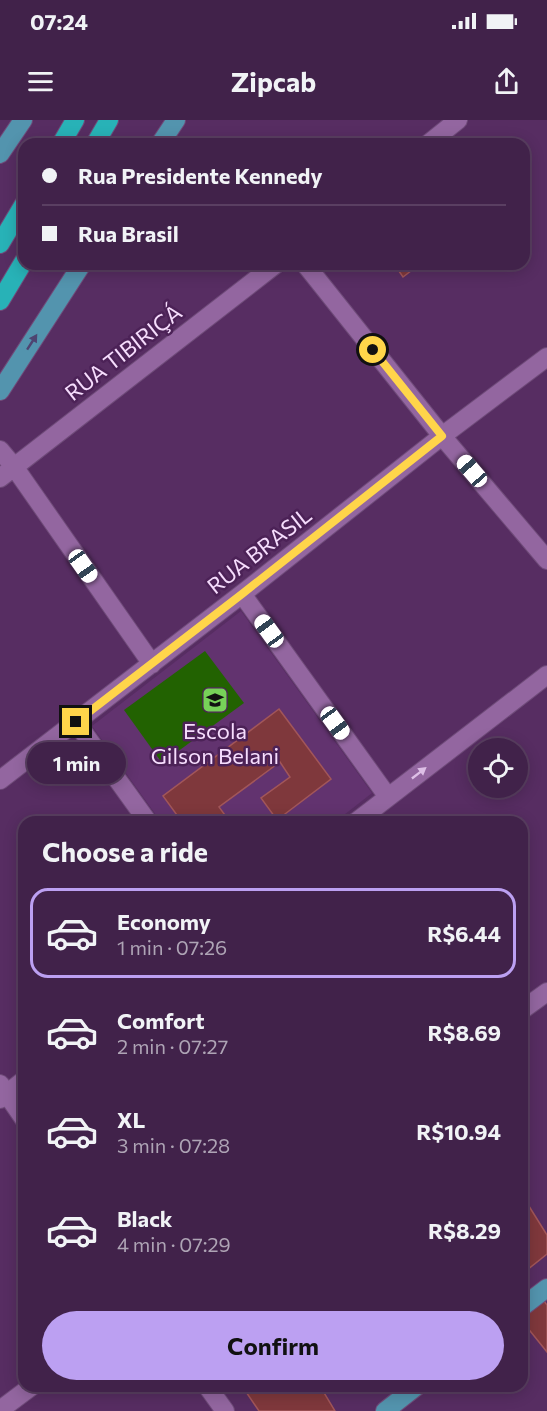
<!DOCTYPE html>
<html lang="en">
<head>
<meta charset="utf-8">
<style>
	:root { --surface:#41224a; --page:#482a51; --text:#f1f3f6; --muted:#aea4b5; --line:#5a3f62; --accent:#bca0f2 }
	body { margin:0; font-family:Commissioner,sans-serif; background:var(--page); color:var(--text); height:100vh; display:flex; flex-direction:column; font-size:22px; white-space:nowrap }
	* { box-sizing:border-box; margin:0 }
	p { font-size:20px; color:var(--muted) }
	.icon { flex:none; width:33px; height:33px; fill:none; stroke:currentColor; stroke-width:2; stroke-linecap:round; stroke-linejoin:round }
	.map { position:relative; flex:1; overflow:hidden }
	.details { position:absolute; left:18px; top:696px; width:510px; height:576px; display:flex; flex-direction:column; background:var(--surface); border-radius:18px; box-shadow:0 3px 15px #0003,0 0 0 2px var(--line) }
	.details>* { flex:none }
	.top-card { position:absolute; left:18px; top:18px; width:512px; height:132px; border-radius:18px; box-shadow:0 3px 15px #0003,0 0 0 2px var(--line); display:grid; align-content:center; height:132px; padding:0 24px; background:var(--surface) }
	.tools { position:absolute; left:468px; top:618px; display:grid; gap:12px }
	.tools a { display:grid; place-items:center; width:60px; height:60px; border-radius:50%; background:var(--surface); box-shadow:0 3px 15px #0003,0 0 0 2px var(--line); font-size:30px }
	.end { position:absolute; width:27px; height:27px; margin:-14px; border:8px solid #ffd54a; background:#111; box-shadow:0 0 0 3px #111 }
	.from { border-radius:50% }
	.bubble { position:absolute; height:42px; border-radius:21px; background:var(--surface); box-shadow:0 3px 15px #0003,0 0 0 2px var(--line); font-size:20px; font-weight:700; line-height:42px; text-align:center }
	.car { position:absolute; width:18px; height:36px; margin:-18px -9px; border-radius:8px; box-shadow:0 0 4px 2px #0007; background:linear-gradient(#fff 24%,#345 0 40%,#fff 0 76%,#345 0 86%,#fff 0) }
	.top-card b { display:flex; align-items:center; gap:21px; height:57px; font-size:22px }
	.top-card b+b { border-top:2px solid var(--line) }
	.top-card i { width:15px; height:15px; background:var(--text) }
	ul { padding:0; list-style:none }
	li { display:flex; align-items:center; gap:18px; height:90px; margin:0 12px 9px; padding:0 12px; border:3px solid transparent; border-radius:18px }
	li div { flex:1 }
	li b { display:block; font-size:22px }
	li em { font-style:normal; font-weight:700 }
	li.selected { border-color:var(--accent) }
	li>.icon { width:54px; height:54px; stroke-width:1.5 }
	h2 { padding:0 24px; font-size:27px; line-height:72px }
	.primary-button { display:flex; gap:12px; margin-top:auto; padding:12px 24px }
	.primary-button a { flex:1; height:69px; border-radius:36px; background:var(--accent); color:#111; font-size:24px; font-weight:700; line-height:69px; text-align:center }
	.status { display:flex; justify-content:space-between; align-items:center; height:42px; padding:0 30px; background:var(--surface); direction:ltr }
	.status svg { height:16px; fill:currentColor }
	header { display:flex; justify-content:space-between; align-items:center; height:78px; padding:0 24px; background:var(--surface); font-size:27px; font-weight:700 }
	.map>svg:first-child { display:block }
</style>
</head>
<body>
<div class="status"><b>07:24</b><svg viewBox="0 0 49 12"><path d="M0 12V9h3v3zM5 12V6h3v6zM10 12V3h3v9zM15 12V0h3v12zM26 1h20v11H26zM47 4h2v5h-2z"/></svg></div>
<header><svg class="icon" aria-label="menu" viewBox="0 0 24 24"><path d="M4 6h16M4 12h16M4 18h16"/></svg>Zipcab<svg class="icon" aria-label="share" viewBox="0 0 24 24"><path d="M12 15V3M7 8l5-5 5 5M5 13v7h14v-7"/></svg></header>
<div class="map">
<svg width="547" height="1291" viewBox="0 0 547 1291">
	<rect width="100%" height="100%" fill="#572d62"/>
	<path fill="#62336f" d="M 241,491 L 372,673 L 335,702 L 161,702 L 92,606 Z"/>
	<path fill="#226201" d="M 205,531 L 244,583 L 162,643 L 124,590 Z"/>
	<path fill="#7f383c" stroke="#a25659" stroke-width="1.5" d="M 394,144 L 420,144 L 403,157 Z
		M 279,589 L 331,659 L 277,700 L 261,678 L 290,657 L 280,642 L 219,687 L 230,702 L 182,702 L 163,676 Z
		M 522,1075 L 547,1115 L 547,1134 L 522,1154 Z
		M 544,1181 L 547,1185 L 547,1232 L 522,1201 L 522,1199 Z
		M 242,1266 L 320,1266 L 335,1291 L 259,1291 Z"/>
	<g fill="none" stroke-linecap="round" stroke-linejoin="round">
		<g stroke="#6f4b79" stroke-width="20">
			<path id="minor" d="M 428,24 L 458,0
				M 305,144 L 442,316 L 547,440
				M 0,330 L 15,348 L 152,544
				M 0,358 L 276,144
				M 242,474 L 388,677
				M 76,602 L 148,702
				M 0,660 L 242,474 L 442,316 L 547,237
				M 356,702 L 547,555
				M 522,890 L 547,872
				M 0,964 L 24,999
				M 0,979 L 24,960
				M 207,1266 L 225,1291
				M 0,1290 L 32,1266"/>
		</g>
		<g stroke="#6f4b79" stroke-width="20">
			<path id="major" d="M 160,24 L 176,0
				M 0,34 L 23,0
				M 0,271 L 82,144
				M 522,1187 L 547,1168
				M 385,1291 L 417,1266"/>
		</g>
		<g stroke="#6f4b79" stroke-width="20">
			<path id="highway" d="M 61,24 L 75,0
				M 95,24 L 109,0
				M 0,124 L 24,84
				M 0,181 L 24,141"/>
		</g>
		<use href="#minor" stroke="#9366a0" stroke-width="18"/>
		<use href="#major" stroke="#5394ae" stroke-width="18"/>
		<use href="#highway" stroke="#28b2b7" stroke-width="18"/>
	</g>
	<defs><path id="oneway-solid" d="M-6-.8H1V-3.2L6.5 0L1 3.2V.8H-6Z" transform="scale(1.5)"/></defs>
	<use fill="#4e4471" href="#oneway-solid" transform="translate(32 222) rotate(-57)"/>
	<use fill="#ddbfe6" href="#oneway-solid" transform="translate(419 653) rotate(-38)"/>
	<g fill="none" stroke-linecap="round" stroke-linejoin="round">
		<path stroke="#ffd54a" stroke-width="8" d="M 76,602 L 242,474 L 442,316 L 373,230"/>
	</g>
	<defs>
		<g id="school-square" transform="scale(1.35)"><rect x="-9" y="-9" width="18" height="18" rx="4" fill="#77d259" stroke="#4c2257"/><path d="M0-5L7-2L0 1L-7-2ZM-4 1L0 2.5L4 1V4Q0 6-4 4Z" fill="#111"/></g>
	</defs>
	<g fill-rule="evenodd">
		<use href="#school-square" x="215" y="580"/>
	</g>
	<g text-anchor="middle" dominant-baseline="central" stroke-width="5" stroke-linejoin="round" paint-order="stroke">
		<g font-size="22" fill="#f6ddfd" stroke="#4c2257">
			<text transform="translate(123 232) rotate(-38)">RUA TIBIRIÇÁ</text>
			<text transform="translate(259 430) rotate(-38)">RUA BRASIL</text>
		</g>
		<g font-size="22" fill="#f6ddfd" stroke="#4c2257">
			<text x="215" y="610">Escola<tspan x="215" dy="25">Gilson Belani</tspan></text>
		</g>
	</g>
</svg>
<div class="tools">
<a><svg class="icon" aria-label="locate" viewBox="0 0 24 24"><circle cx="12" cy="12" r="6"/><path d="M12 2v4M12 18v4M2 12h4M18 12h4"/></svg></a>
</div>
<i class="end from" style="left:373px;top:230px"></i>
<i class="end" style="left:76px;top:602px"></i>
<div class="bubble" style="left:27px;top:622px;width:99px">1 min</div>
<i class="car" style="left:472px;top:351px;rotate:319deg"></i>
<i class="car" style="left:83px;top:446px;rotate:145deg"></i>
<i class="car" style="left:269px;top:511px;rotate:324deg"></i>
<i class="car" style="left:335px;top:603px;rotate:144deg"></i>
<div class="top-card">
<b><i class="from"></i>Rua Presidente Kennedy</b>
<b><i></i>Rua Brasil</b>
</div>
<section class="details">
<h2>Choose a ride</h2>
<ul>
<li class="selected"><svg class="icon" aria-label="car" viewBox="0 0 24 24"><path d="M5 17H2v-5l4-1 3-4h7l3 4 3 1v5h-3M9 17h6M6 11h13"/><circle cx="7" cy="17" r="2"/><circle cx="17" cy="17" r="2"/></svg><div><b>Economy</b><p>1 min · 07:26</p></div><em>R$6.44</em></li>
<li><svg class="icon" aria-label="car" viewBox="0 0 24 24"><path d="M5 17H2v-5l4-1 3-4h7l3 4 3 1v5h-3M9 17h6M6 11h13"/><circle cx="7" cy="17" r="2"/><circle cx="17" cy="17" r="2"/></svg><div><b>Comfort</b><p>2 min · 07:27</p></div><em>R$8.69</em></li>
<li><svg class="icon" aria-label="car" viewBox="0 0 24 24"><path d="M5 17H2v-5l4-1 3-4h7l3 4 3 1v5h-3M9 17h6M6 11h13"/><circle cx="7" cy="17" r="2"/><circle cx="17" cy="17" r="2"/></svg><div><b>XL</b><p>3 min · 07:28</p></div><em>R$10.94</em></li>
<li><svg class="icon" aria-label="car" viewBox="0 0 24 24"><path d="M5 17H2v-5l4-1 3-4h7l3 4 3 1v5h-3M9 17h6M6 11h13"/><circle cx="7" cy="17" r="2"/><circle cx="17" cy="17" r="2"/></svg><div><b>Black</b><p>4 min · 07:29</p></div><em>R$8.29</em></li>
</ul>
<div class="primary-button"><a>Confirm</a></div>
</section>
</div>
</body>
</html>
